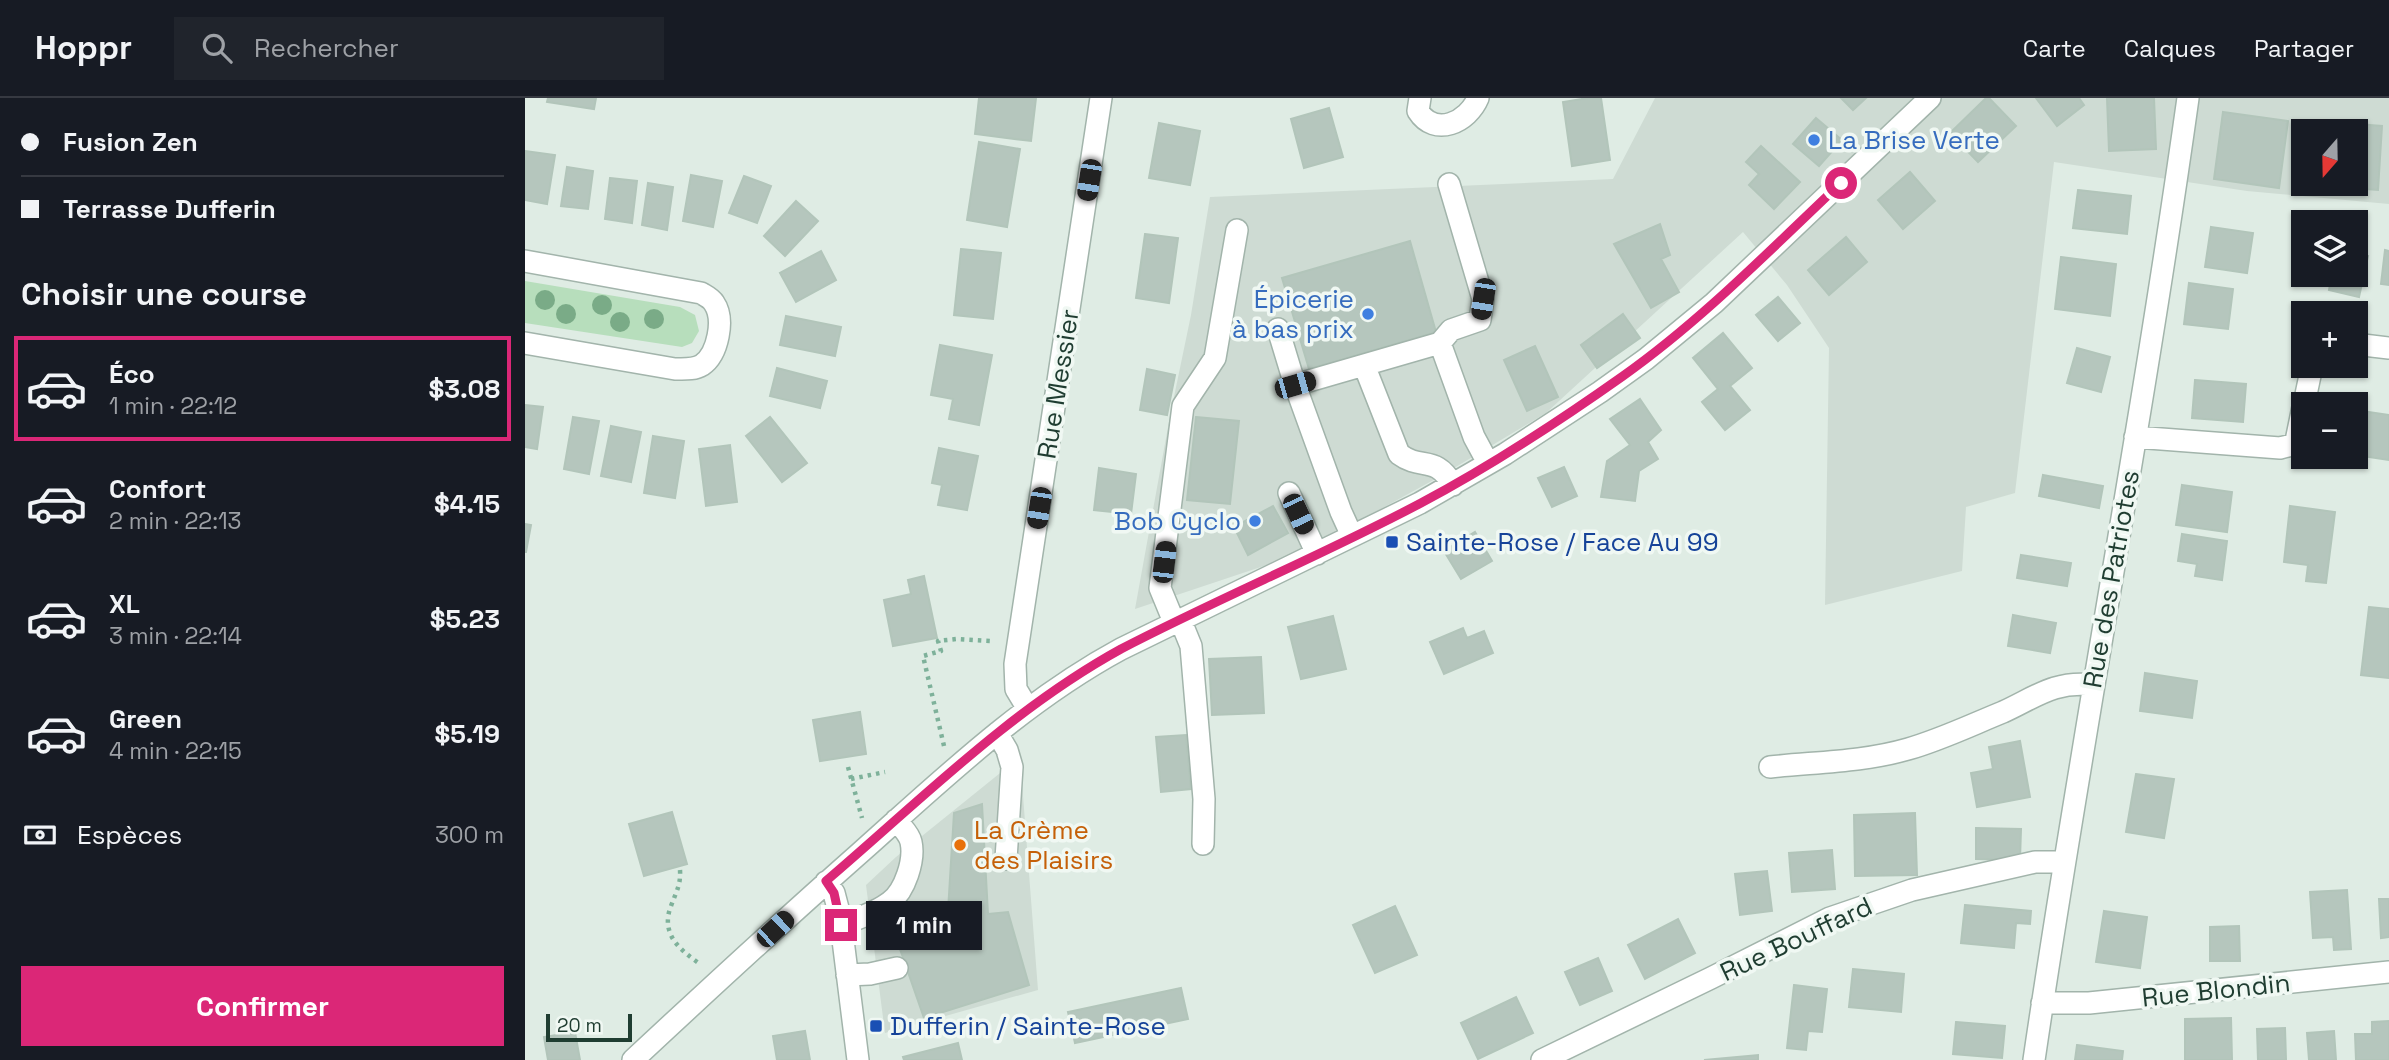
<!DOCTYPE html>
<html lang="fr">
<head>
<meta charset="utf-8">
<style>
	:root { --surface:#171b24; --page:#20242c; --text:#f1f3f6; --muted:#9ea1a6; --line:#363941; --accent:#db2777 }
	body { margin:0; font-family:"Space Grotesk",sans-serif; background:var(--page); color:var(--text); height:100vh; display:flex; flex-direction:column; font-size:26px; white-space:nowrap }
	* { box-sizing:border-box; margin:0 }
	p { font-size:23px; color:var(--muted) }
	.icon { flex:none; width:38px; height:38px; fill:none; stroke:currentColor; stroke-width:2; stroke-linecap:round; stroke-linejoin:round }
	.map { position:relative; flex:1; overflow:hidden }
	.panel { display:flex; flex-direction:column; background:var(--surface); width:525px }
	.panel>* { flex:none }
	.banner { display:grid; align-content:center; height:154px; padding:0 21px; background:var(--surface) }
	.needle { width:46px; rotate:200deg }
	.fabs { position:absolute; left:1766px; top:21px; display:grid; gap:14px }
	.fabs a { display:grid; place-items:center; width:77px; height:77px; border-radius:0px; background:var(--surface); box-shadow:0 2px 5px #0004; font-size:35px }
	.scale { position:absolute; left:21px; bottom:18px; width:86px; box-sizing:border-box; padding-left:7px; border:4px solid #1f3d31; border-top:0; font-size:19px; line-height:24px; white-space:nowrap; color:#1f3d31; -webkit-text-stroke:5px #f0f8f3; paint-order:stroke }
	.end { position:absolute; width:32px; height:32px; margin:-16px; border:9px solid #db2777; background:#fff; box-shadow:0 0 0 4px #fff }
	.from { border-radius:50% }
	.bubble { position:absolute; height:49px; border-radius:0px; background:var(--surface); box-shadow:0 2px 5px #0004; font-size:23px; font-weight:800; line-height:49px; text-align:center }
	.car { position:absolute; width:21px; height:42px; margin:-21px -10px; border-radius:9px; box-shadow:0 0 5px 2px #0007; background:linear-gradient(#222 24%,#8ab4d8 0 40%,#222 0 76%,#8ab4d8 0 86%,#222 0) }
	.banner b { display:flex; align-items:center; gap:24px; height:66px; font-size:26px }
	.banner b+b { border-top:2px solid var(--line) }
	.banner i { width:18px; height:18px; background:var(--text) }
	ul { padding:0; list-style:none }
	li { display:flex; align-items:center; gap:21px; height:105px; margin:0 14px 10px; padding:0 7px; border:4px solid transparent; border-radius:0px }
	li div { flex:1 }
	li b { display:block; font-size:26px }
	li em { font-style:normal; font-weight:800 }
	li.active { border-color:var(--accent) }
	li>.icon { width:63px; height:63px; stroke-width:1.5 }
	h2 { padding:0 21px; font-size:32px; line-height:84px }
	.pay { display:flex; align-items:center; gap:18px; height:77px; padding:0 21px; font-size:26px }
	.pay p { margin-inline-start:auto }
	.button { display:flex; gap:14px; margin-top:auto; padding:14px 21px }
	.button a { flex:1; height:80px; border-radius:0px; background:var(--accent); color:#fff; font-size:28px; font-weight:800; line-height:80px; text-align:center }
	header { display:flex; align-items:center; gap:42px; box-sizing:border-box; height:98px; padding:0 35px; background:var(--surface); border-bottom:2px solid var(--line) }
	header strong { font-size:33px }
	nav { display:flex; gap:38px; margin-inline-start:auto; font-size:24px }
	.search { width:490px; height:63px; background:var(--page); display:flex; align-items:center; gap:18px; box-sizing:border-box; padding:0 24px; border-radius:0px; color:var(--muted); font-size:26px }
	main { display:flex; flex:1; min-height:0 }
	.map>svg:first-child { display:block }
</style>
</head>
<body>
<header>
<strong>Hoppr</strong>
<div class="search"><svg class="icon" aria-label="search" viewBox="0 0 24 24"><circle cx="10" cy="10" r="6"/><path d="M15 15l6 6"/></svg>Rechercher</div>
<nav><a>Carte</a><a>Calques</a><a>Partager</a></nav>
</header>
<main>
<section class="panel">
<div class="banner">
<b><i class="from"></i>Fusion Zen</b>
<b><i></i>Terrasse Dufferin</b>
</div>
<h2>Choisir une course</h2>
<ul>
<li class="active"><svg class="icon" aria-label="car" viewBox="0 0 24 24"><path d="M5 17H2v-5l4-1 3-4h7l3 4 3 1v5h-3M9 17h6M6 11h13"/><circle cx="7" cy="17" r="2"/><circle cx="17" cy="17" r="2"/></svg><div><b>Éco</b><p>1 min · 22:12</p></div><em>$3.08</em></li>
<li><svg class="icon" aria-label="car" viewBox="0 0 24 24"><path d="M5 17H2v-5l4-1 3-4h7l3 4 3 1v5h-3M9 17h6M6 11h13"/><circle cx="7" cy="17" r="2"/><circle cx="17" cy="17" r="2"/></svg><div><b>Confort</b><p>2 min · 22:13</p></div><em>$4.15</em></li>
<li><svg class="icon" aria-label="car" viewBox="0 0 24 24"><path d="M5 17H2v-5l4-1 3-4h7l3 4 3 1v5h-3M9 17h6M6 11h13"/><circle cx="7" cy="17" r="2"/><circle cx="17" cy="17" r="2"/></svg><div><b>XL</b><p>3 min · 22:14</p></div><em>$5.23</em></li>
<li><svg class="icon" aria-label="car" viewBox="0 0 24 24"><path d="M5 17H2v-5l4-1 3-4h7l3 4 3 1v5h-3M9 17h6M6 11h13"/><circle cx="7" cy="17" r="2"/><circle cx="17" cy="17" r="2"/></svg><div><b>Green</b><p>4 min · 22:15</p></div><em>$5.19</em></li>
</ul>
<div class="pay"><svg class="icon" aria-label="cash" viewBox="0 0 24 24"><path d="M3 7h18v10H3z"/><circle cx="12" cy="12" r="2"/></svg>Espèces<p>300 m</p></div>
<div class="button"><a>Confirmer</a></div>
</section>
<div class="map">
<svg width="1864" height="962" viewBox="0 0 1864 962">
	<rect width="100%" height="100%" fill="#dfece4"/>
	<path fill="#cedbd3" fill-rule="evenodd" d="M 1130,0 L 1864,0 L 1864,106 L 1722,93 L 1529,64 L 1490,395 L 1441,409 L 1437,473 L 1300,507 L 1304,250 L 1262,187 L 1218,134 L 1021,315 L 914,379 L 772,457 L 610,511 L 645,318 L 666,217 L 685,99 L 1088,81 ZM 1778,33 L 1830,33 L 1830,86 L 1778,86 Z
		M 495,659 L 513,892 L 360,935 L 341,787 L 371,759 Z"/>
	<path fill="#b7debc" d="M 0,183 L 155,209 L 170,217 L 174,233 L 167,245 L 157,249 L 0,225 Z"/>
	<path fill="#b5c6bd" stroke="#b2c5ba" stroke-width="2" d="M 23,0 L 71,0 L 69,11 L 22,4 Z
		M 454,0 L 511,0 L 506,43 L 450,36 Z
		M 1063,0 L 1076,0 L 1085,62 L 1047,68 L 1038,4 Z
		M 1316,0 L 1341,0 L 1328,12 Z
		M 1461,0 L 1464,0 L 1491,28 L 1453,64 L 1425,35 Z
		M 1511,0 L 1554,0 L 1559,7 L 1532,28 Z
		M 1582,0 L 1629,0 L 1631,51 L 1584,53 Z
		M 804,10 L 818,59 L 779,70 L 766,21 Z
		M 1698,14 L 1763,23 L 1754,90 L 1689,81 Z
		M 1291,20 L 1317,42 L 1294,68 L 1268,46 Z
		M 1792,23 L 1857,28 L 1853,92 L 1787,87 L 1830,86 L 1830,33 L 1791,33 Z
		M 634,25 L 675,33 L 665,87 L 624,80 Z
		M 454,44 L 495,51 L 482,129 L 442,122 Z
		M 1236,48 L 1275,84 L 1249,111 L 1224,87 L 1234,76 L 1221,64 Z
		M 0,53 L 30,57 L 22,106 L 0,102 Z
		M 42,69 L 68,73 L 63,111 L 36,108 Z
		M 1385,74 L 1410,103 L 1378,131 L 1353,102 Z
		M 166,77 L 197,83 L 188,129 L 158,123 Z
		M 219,78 L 246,88 L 232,125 L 204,115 Z
		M 85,80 L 112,83 L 107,125 L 80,121 Z
		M 123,85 L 148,89 L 142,132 L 117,127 Z
		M 1553,92 L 1606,98 L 1602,136 L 1548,130 Z
		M 271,103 L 293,123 L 260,158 L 239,138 Z
		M 1135,126 L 1145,157 L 1136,161 L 1154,194 L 1126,210 L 1089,146 Z
		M 1686,129 L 1728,135 L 1722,175 L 1680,169 Z
		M 620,136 L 653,140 L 644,205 L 611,200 Z
		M 1321,139 L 1342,164 L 1304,197 L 1283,172 Z
		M 885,143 L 911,234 L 784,271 L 757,180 Z
		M 436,151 L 476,155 L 468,221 L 429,217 Z
		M 1860,152 L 1864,153 L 1864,187 L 1856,186 Z
		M 296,153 L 311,182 L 271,204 L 255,175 Z
		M 1830,155 L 1843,158 L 1834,199 L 1804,192 L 1807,177 L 1830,177 Z
		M 1536,159 L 1591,166 L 1585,218 L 1530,211 Z
		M 1664,185 L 1708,191 L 1703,231 L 1659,226 Z
		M 1253,199 L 1275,225 L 1253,243 L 1231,217 Z
		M 1098,216 L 1115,240 L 1072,270 L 1056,247 Z
		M 261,218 L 316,229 L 310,258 L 255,247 Z
		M 1198,235 L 1227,270 L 1205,288 L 1225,312 L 1200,332 L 1177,304 L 1193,291 L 1168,260 Z
		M 415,247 L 467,257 L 454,327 L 424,321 L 428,301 L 406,297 Z
		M 1010,248 L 1033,299 L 1002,313 L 979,262 Z
		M 1552,250 L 1585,259 L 1576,294 L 1542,285 Z
		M 252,270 L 302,283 L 295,310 L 245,298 Z
		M 622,271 L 650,277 L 642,317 L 615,312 Z
		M 1670,282 L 1721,286 L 1718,324 L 1667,320 Z
		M 1115,301 L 1136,332 L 1123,344 L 1133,361 L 1114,373 L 1110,403 L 1076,399 L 1082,363 L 1105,347 L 1085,321 Z
		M 0,307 L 18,309 L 12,351 L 0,349 Z
		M 1830,312 L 1864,317 L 1864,362 L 1830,357 Z
		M 48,319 L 74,323 L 64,376 L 39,371 Z
		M 245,319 L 282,365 L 257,384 L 221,338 Z
		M 671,319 L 714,323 L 705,406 L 662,402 Z
		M 86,328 L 116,334 L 106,384 L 76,378 Z
		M 128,338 L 159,343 L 150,400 L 119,395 Z
		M 205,347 L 212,404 L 181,408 L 174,351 Z
		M 414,350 L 453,358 L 442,412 L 413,407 L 417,387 L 407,385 Z
		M 1039,369 L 1052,398 L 1027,409 L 1013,380 Z
		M 574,370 L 611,376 L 606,416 L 569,412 Z
		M 1518,377 L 1578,388 L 1574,410 L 1514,398 Z
		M 1657,387 L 1707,394 L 1702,434 L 1651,427 Z
		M 748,408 L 763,435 L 723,457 L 709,429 Z
		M 1765,408 L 1810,414 L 1801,485 L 1781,483 L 1783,467 L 1759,464 Z
		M 0,426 L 6,427 L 1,454 L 0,454 Z
		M 950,434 L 967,463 L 936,481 L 919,453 Z
		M 1657,436 L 1702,443 L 1697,482 L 1670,478 L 1672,466 L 1653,463 Z
		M 1496,457 L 1546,465 L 1542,488 L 1492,480 Z
		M 399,478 L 412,540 L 368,548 L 359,502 L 386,496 L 383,482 Z
		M 1844,509 L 1864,511 L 1864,580 L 1836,577 Z
		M 1488,517 L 1531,525 L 1525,555 L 1483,548 Z
		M 808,518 L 821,571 L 776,581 L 763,529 Z
		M 938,530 L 942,540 L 959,533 L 968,555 L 919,576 L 905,544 Z
		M 736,559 L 739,615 L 687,617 L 684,561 Z
		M 1620,575 L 1672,583 L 1667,620 L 1615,613 Z
		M 335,614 L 341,656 L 295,663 L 288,622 Z
		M 661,637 L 666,691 L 636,694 L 631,639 Z
		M 1495,643 L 1505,699 L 1452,709 L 1446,675 L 1468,671 L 1464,649 Z
		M 1611,676 L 1649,681 L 1639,740 L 1601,734 Z
		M 457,706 L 463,816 L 483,814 L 504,887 L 399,920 L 368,831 L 423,813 L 429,715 Z
		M 147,714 L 162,766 L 119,778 L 104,726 Z
		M 1390,715 L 1392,777 L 1330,778 L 1329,717 Z
		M 1451,730 L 1496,731 L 1495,762 L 1451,761 Z
		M 1307,752 L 1310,791 L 1267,794 L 1264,755 Z
		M 1242,773 L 1247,813 L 1215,817 L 1210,776 Z
		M 1822,792 L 1826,851 L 1809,852 L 1808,839 L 1788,840 L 1785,794 Z
		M 1854,801 L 1864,801 L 1864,839 L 1856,840 Z
		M 1440,807 L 1506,813 L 1505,826 L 1491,825 L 1489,850 L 1436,845 Z
		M 870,808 L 892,857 L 850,875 L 828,827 Z
		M 1579,813 L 1622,819 L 1615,870 L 1571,864 Z
		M 1153,821 L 1170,855 L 1120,881 L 1103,847 Z
		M 1714,828 L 1715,863 L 1685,863 L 1685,829 Z
		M 1073,860 L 1087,893 L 1055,907 L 1040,874 Z
		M 1328,871 L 1379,876 L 1376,914 L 1324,909 Z
		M 1269,887 L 1302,891 L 1297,934 L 1283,933 L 1281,952 L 1262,950 Z
		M 656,890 L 663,921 L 550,945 L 543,914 Z
		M 991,899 L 1008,935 L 953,961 L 936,925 Z
		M 1706,920 L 1707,962 L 1660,962 L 1660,921 Z
		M 1864,923 L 1864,962 L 1831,962 L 1830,936 L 1847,936 L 1847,924 Z
		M 1431,924 L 1480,928 L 1477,960 L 1428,956 Z
		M 1760,930 L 1761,962 L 1733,962 L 1732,931 Z
		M 280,933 L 285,962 L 252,962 L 248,938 Z
		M 1809,933 L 1811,962 L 1784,962 L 1782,935 Z
		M 50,934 L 55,962 L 23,962 L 19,939 Z
		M 433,945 L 437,962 L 379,962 L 378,959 Z
		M 1552,947 L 1598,953 L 1597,962 L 1550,962 Z
		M 1233,957 L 1233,962 L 1179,962 Z"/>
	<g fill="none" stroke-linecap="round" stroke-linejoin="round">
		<g stroke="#a2b4ab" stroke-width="24">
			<path id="minor" d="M 895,0 L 893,13 C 910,40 943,24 953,0
				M 0,163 L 176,195 C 181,198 186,200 189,205 C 200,221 193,256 177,267 C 169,272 159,271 150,271 L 0,245
				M 753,231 L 770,287
				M 915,245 L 949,339 L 963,365
				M 1830,246 L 1864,250
				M 839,267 L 874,356 C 897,373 910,356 928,387
				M 1779,306 L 1787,268
				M 1610,339 L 1755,350 L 1767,347 L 1771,343 L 1778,309
				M 764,395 L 792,456
				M 827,438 L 816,414 L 770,287 L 915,245 L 926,232 L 955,222 L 958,201 L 924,86
				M 655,521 L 666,548 L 679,701 L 678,746
				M 649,524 L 635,490 L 658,308 L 690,260 L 712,132
				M 503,611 L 491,591 L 490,566 L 576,0
				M 472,635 L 482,652 L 487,669 L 481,761
				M 1245,669 C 1290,664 1338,664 1383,651 C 1415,642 1446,627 1478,614 C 1509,600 1530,582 1568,587
				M 301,784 L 309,795 L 315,818 L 333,962
				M 316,827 C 333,820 351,815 365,804 C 380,793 390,762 386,744 C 384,735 376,729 371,722
				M 322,877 L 345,876 L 372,870
				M 1517,905 L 1564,905 L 1864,874
				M 108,962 C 183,892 259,822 336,754 C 418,681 498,604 596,551 L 895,405 L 980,356 L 1075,294 L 1121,261 L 1189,205 L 1405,0
				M 1017,962 L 1186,880 L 1305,820 L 1387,792 L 1510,764 L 1538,764
				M 1509,962 C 1556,641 1618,322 1663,0"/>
		</g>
		<path stroke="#7eb19a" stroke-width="4.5" stroke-dasharray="3.5 5" stroke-linecap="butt" d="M 419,648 L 398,558 L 416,553 L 413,543 L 431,541 L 466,543
			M 323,669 L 337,720
			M 326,681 L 360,674
			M 155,772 C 156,787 151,794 146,808 C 135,836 155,852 175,866"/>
		<use href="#minor" stroke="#fff" stroke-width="21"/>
	</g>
	<g fill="#7aab87">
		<circle cx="20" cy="202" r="10"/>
		<circle cx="77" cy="207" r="10"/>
		<circle cx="41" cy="216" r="10"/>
		<circle cx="129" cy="221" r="10"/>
		<circle cx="95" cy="224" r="10"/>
	</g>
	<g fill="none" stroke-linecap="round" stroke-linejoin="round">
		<path stroke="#db2777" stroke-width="9" d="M 316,827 L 309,795 L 301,783 C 396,702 485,612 596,551 C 694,500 798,457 896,405 C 966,368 1033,324 1098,278 C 1177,222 1246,151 1316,85"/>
	</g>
	<g fill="#3f7fe0" stroke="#f0f8f3" stroke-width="2.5">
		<circle cx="1289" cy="42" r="7"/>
		<circle cx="843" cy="216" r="7"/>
		<circle cx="730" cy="423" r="7"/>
	</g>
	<g fill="#1a4fb4" stroke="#f0f8f3" stroke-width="2.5">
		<rect x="860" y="437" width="14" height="14" rx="3.5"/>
		<rect x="344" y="921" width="14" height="14" rx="3.5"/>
	</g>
	<circle fill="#e8710a" stroke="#f0f8f3" stroke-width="2.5" cx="435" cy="747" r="7"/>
	<g text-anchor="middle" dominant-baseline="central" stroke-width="7" stroke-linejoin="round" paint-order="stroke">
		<g font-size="26" fill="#366cbe" stroke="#f0f8f3" text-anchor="end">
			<text x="1303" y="42" text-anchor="start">La Brise Verte</text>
			<text x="829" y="201">Épicerie<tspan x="829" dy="30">à bas prix</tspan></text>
			<text x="716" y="423">Bob Cyclo</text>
		</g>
		<g font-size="26" fill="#1f3d31" stroke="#f0f8f3">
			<text transform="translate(533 286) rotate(-81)">Rue Messier</text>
			<text transform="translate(1586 481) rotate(-80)">Rue des Patriotes</text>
			<text transform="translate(1271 841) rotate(-25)">Rue Bouffard</text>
			<text transform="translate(1691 892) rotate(-6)">Rue Blondin</text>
		</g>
		<g font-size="26" fill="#164399" stroke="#f0f8f3" text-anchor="start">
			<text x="881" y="444">Sainte-Rose / Face Au 99</text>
			<text x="365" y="928">Dufferin / Sainte-Rose</text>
		</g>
		<g font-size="26" fill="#c56008" stroke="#f0f8f3" text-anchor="start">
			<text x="449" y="732">La Crème<tspan x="449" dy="30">des Plaisirs</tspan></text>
		</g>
	</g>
</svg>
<div class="fabs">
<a><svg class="needle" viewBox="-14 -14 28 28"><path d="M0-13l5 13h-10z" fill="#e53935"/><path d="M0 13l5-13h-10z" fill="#9ea1a6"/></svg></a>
<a><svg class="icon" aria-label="layers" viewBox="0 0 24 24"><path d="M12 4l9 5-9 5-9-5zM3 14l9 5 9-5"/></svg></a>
<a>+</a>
<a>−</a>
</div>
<div class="scale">20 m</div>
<i class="end from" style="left:1316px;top:85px"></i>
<i class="end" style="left:316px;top:827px"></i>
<div class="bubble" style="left:341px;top:803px;width:116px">1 min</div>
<i class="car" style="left:564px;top:82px;rotate:189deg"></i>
<i class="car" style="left:958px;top:201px;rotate:189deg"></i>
<i class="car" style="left:770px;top:287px;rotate:74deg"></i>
<i class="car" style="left:514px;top:410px;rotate:189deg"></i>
<i class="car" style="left:773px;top:416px;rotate:155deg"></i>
<i class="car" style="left:639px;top:464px;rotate:7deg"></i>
<i class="car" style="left:250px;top:831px;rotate:47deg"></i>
</div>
</main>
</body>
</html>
